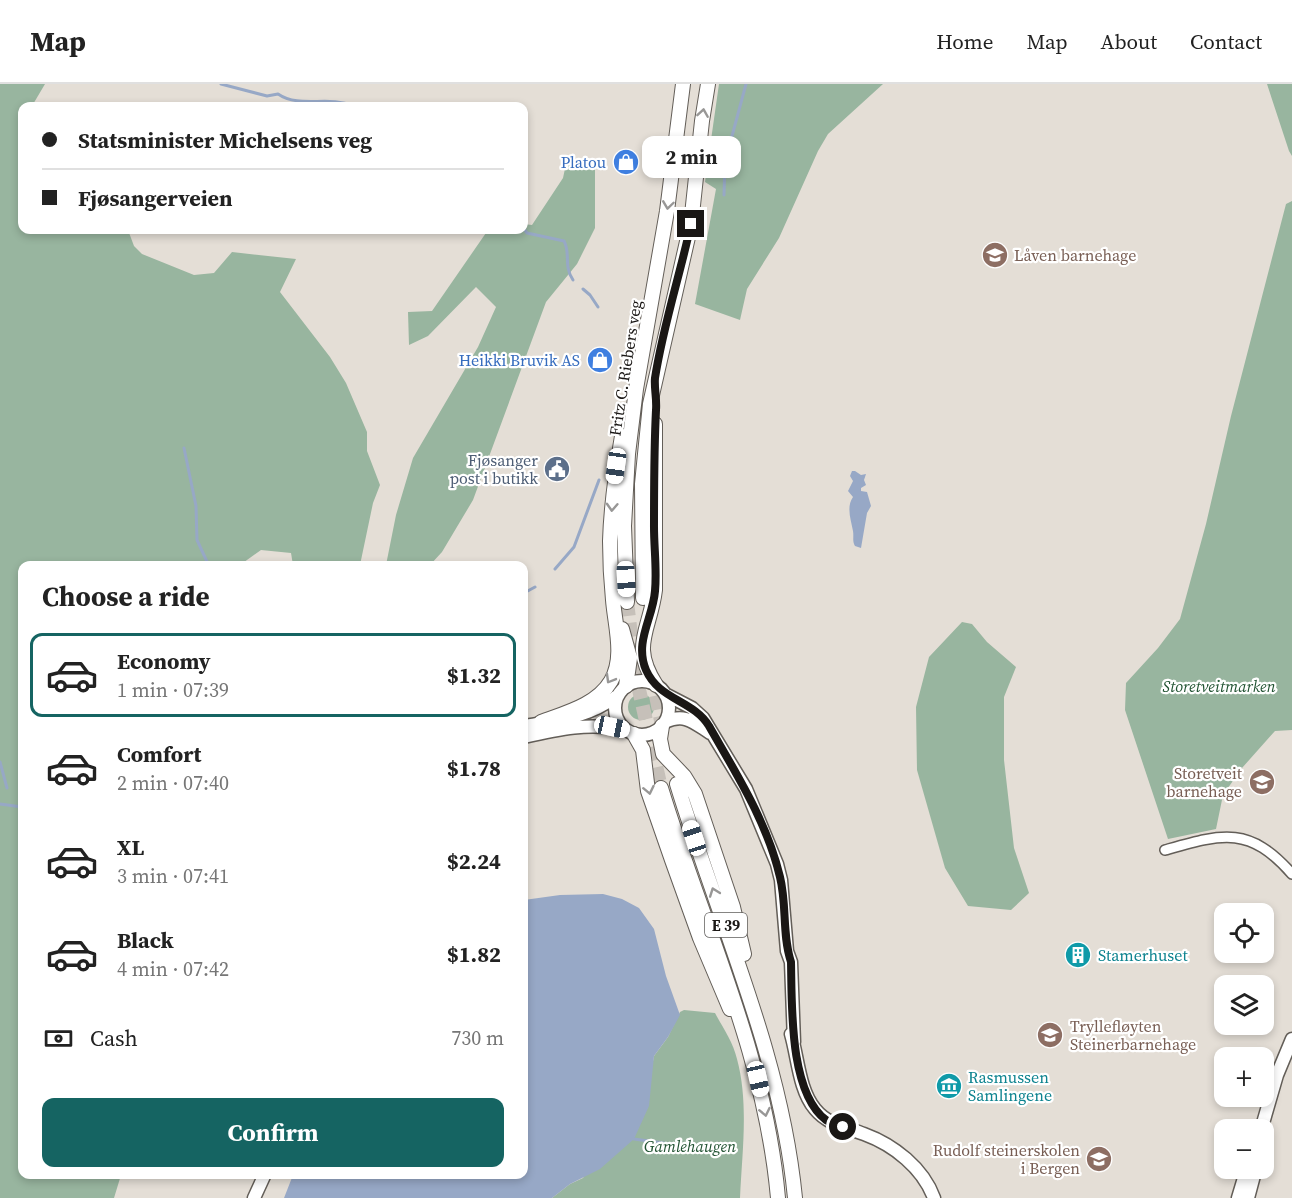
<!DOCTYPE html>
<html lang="en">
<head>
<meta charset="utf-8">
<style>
	:root { --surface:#fff; --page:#f2f2f2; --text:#222; --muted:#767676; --line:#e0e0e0; --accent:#156462 }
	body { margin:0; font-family:"Source Serif 4",serif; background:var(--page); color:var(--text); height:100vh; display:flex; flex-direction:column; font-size:22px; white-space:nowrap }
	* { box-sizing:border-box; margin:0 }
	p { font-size:20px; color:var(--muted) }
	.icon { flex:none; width:33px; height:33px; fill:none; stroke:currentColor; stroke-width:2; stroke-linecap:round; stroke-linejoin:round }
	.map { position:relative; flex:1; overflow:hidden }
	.details { position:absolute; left:18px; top:477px; width:510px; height:618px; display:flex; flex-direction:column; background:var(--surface); border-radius:12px; box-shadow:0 3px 9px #0003 }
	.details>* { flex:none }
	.banner { position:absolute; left:18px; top:18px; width:510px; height:132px; border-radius:12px; box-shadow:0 3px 9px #0003; display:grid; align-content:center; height:132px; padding:0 24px; background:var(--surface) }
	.buttons { position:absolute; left:1214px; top:819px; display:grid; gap:12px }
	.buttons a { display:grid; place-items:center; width:60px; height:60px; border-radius:12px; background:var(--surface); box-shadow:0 3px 9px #0003; font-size:30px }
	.end { position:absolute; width:27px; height:27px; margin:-14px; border:8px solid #1a1715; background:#fff; box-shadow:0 0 0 3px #fff }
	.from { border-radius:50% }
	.bubble { position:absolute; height:42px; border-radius:12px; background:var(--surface); box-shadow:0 3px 9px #0003; font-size:20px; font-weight:700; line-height:42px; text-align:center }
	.car { position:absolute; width:18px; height:36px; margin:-18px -9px; border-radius:8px; box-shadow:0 0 4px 2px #0007; background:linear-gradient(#fff 24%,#345 0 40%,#fff 0 76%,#345 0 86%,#fff 0) }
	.banner b { display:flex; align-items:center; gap:21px; height:57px; font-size:22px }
	.banner b+b { border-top:2px solid var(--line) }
	.banner i { width:15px; height:15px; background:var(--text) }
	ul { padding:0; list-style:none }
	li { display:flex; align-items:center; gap:18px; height:84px; margin:0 12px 9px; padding:0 12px; border:3px solid transparent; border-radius:12px }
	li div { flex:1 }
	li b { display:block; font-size:22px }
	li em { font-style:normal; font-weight:700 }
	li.current { border-color:var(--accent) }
	li>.icon { width:54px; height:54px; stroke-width:1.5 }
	h2 { padding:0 24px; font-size:27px; line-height:72px }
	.pay { display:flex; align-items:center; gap:15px; height:66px; padding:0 24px; font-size:22px }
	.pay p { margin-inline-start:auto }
	.button { display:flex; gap:12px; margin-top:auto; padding:12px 24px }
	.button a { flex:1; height:69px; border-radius:12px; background:var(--accent); color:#fff; font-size:24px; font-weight:700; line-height:69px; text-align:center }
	header { display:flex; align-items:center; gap:36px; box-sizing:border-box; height:84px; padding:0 30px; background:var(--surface); border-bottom:2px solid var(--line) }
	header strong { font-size:28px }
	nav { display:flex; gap:33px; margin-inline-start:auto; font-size:21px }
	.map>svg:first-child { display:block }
</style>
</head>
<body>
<header>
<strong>Map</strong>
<nav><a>Home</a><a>Map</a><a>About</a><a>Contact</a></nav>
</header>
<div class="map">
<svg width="1292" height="1114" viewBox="0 0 1292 1114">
	<rect width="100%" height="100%" fill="#e4ded6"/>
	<path fill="#98b59f" d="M 0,0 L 45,0 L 32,22 L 22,22 L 22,146 L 128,146 L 134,162 L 142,170 L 194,191 L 214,189 L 232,168 L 296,175 L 280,208 L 330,273 L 346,299 L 367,348 L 367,367 L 380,401 L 373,419 L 360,481 L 293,481 L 291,469 L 261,466 L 240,481 L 22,482 L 22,1090 L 121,1091 L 114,1114 L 0,1114 Z
		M 719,0 L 883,0 L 828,50 L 818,67 L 779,154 L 747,205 L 740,236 L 695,220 L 716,105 L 705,98 Z
		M 1267,0 L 1292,0 L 1292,72 L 1289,67 Z
		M 566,80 L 595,82 L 595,144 L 577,180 L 546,218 L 473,416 L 442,468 L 430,481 L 386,481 L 396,431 L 413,374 L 478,263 L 496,223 L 476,203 L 428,252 L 409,261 L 408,228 L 432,227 L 488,146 L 524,146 L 524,140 L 532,141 L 563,94 Z
		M 1292,117 L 1292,646 L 1275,647 L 1242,684 L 1223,711 L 1216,745 L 1168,755 L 1125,626 L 1126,599 L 1158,564 L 1180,535 L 1206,440 L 1231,332 L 1286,120 Z
		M 962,538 L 972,540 L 987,558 L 1016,583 L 1004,613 L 1004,676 L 1014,764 L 1029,809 L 1011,826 L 968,822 L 945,784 L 917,686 L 916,623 L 929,573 Z
		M628 623a13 13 0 1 1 26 0a13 13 0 1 1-26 0Z
		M 684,926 L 715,929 C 723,944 733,958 737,975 C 749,1019 742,1069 740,1114 L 552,1114 L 570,1100 L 583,1094 L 651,988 L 654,972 L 668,953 L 680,928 Z"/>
	<path fill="#97a8c6" d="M 852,387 L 855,387 L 861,391 L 866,390 L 864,396 L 866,401 L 861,404 L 861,407 L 867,408 L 871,422 L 867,429 L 861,464 L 855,462 C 852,457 854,453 853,447 C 851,436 846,423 853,413 L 848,407 L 853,397 L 850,392 Z
		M 603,810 L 622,815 L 639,824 L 654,845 L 666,892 L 680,931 L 668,953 L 654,972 L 649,1022 L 634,1055 L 600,1085 L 570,1100 L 552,1114 L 284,1114 L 293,1091 L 524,1090 L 524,816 L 560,811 Z"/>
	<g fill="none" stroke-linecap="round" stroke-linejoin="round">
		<path stroke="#97a8c6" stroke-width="3" d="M 221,0 L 267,12 L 278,10 C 300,25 328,11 353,22
			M 724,111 L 725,78 L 746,0
			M 524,145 L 527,149 L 564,157 C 571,170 563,181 573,196
			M 583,205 L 590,211 L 598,223
			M 184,364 L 196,422 L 197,456 L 209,482
			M 555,485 L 574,463 L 599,396
			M 524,509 L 535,503
			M 0,678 L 7,704
			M 0,720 L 22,723
			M 634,1055 L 706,1065 L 709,1067"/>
		<path stroke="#c6c0b9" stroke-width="14" stroke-dasharray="14 7" stroke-linecap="butt" d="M 627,518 L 636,592 L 661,704
			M 652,591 L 664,652"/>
		<g stroke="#635e58" stroke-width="12">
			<path id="minor" d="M 1165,766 C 1222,750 1249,741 1292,790"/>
		</g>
		<g stroke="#635e58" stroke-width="15">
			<path id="major" d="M615 624a27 27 0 1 1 54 0a27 27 0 1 1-54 0Z
				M 665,610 L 692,624 L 703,634 L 746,705 L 777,780 L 781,796 L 787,867 L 791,878 L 794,958
				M 665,638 C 685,629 693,638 710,649
				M 524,642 C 559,636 587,634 617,612
				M 524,653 C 558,645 590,638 625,646
				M 791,950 C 798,974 799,1006 815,1025 C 828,1041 846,1043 864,1050 C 894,1061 923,1084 934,1114
				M 1261,1046 L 1277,991 L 1292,955
				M 254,1114 L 265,1090
				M 1238,1114 L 1247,1084
				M 1248,1114 L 1256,1084"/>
		</g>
		<g stroke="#635e58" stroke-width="16">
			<path id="highway" d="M 655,340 L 655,506 C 650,547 630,561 656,601
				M 643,514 L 642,400 L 650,320 L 691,140 L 702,37 L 708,0
				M 627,518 L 624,442 L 628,370 L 636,305 L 667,127 L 683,0
				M 622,545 L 630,574 L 626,602
				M 541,638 C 565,629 597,621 611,597 C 625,573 615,542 613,516 C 611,496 610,476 610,457 C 611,421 616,387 622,352
				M 662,642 L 660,655 L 663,670 L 684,692 L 695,710 L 733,823 L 744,870
				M 634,650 L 643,666 L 648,707 L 672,776 L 700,854 L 730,925
				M 677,700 C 719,838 781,969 795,1114
				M 661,704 C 703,842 765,968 778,1114"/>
		</g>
		<use href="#minor" stroke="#fff" stroke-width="9"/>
		<use href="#major" stroke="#fff" stroke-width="12"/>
		<use href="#highway" stroke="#fff" stroke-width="14"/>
	</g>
	<defs><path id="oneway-chevron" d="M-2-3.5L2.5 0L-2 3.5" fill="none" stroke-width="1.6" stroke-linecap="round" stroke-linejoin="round" transform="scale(1.5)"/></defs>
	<g stroke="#989796">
		<use href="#oneway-chevron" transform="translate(703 29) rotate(-81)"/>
		<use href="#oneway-chevron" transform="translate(668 121) rotate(98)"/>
		<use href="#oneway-chevron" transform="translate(612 423) rotate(93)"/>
		<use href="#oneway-chevron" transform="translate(610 595) rotate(120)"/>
		<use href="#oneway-chevron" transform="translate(649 706) rotate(78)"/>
		<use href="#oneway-chevron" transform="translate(714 808) rotate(-110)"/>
		<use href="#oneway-chevron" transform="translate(765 1028) rotate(78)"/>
	</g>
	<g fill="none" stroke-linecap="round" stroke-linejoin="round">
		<path stroke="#1a1715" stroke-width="8" d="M 691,140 C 680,191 663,242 655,294 C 654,304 657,315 656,326 C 654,365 654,404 654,443 C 654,464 657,486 655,507 C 653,534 634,558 646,586 C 659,616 693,616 709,642 C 737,691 767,738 780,793 C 787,821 782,851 791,878 C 792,921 789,1008 826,1036 C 831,1039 837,1041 843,1043"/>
	</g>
	<defs>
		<g id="shop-disc" transform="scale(1.35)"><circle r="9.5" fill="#3f7fe0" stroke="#fff"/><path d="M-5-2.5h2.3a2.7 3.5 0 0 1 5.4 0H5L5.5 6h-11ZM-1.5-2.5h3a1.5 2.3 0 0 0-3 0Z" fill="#fff"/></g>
		<g id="school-disc" transform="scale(1.35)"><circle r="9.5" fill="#8d6e63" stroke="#fff"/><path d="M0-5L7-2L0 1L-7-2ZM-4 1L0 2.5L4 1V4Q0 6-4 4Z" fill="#fff"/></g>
		<g id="civic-disc" transform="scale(1.35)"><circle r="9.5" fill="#5c6f8a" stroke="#fff"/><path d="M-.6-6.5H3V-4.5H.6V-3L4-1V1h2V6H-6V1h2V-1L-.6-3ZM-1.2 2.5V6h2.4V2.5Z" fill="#fff"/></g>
		<g id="building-disc" transform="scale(1.35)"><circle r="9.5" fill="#0f9aa8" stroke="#fff"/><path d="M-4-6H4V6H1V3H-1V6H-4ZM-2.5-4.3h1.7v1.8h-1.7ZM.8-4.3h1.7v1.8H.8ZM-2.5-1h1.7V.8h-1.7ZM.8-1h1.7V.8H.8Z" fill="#fff"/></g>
		<g id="museum-disc" transform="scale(1.35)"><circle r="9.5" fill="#0f9aa8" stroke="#fff"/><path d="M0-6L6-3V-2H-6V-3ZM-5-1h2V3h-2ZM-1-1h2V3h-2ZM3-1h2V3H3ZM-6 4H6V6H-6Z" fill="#fff"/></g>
	</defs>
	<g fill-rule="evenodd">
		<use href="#shop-disc" x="626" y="78"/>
		<use href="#school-disc" x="995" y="171"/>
		<use href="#shop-disc" x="600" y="276"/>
		<use href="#civic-disc" x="557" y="385"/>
		<use href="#school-disc" x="1262" y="698"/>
		<use href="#building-disc" x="1078" y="871"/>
		<use href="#school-disc" x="1050" y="951"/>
		<use href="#museum-disc" x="949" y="1002"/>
		<use href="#school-disc" x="1099" y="1075"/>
	</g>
	<g text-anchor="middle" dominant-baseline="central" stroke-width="4.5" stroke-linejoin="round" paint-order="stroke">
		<rect fill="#fff" stroke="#5f5d5b" stroke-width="1.5" x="705" y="829" width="42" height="24" rx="4.5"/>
		<g font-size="15" font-weight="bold" fill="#1a1715">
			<text x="726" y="841">E 39</text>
		</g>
		<g font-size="16" fill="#366cbe" stroke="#fff" text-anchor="end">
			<text x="606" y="78">Platou</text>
			<text x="580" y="276">Heikki Bruvik AS</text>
		</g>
		<g font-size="16" fill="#785e54" stroke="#fff" text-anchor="start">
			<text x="1014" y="171">Låven barnehage</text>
			<text x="1242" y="689" text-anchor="end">Storetveit<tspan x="1242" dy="18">barnehage</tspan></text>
			<text x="1070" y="942">Tryllefløyten<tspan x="1070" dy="18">Steinerbarnehage</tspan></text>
			<text x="1080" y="1066" text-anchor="end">Rudolf steinerskolen<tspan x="1080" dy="18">i Bergen</tspan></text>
		</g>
		<g font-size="16" fill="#1a1715" stroke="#fff">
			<text transform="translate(625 284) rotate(-81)">Fritz C. Riebers veg</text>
		</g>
		<g font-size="16" fill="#4e5e75" stroke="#fff" text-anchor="end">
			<text x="538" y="376">Fjøsanger<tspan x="538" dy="18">post i butikk</tspan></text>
		</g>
		<g font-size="16" font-style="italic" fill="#205231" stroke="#fff">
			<text x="1219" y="602">Storetveitmarken</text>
			<text x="690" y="1062">Gamlehaugen</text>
		</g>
		<g font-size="16" fill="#0d838f" stroke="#fff" text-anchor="start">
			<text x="1098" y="871">Stamerhuset</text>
			<text x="968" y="993">Rasmussen<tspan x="968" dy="18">Samlingene</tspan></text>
		</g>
	</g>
</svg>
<div class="buttons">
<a><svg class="icon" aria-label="locate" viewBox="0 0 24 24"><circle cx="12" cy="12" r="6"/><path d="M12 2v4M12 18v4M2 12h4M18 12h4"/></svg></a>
<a><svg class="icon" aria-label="layers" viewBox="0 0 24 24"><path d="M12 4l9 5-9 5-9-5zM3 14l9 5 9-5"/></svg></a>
<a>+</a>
<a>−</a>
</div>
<i class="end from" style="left:843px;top:1043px"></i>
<i class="end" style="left:691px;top:140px"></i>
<div class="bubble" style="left:642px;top:52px;width:99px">2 min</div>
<i class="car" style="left:616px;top:382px;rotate:188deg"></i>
<i class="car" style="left:626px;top:495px;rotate:177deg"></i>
<i class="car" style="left:612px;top:643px;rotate:102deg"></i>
<i class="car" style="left:694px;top:754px;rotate:342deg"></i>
<i class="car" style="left:758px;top:995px;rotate:167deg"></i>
<div class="banner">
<b><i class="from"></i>Statsminister Michelsens veg</b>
<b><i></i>Fjøsangerveien</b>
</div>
<section class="details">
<h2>Choose a ride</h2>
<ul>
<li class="current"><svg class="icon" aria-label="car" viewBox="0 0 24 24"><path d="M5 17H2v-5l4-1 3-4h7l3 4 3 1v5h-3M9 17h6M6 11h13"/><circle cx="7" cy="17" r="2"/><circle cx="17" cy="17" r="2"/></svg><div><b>Economy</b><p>1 min · 07:39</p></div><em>$1.32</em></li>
<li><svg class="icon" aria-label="car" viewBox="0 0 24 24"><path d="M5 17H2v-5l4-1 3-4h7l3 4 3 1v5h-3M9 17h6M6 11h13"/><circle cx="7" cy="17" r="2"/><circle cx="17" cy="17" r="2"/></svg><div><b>Comfort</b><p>2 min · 07:40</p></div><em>$1.78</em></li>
<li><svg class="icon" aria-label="car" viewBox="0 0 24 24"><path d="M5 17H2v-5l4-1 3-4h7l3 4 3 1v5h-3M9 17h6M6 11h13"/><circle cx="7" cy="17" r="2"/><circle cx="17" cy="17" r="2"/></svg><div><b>XL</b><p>3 min · 07:41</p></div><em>$2.24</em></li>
<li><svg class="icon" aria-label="car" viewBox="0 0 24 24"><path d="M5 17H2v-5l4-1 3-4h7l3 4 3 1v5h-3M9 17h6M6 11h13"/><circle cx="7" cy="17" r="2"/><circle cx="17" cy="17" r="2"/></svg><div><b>Black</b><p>4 min · 07:42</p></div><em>$1.82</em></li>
</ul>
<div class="pay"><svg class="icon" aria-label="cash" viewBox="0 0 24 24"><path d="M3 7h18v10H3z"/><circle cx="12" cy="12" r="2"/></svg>Cash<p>730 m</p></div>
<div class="button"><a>Confirm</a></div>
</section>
</div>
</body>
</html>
